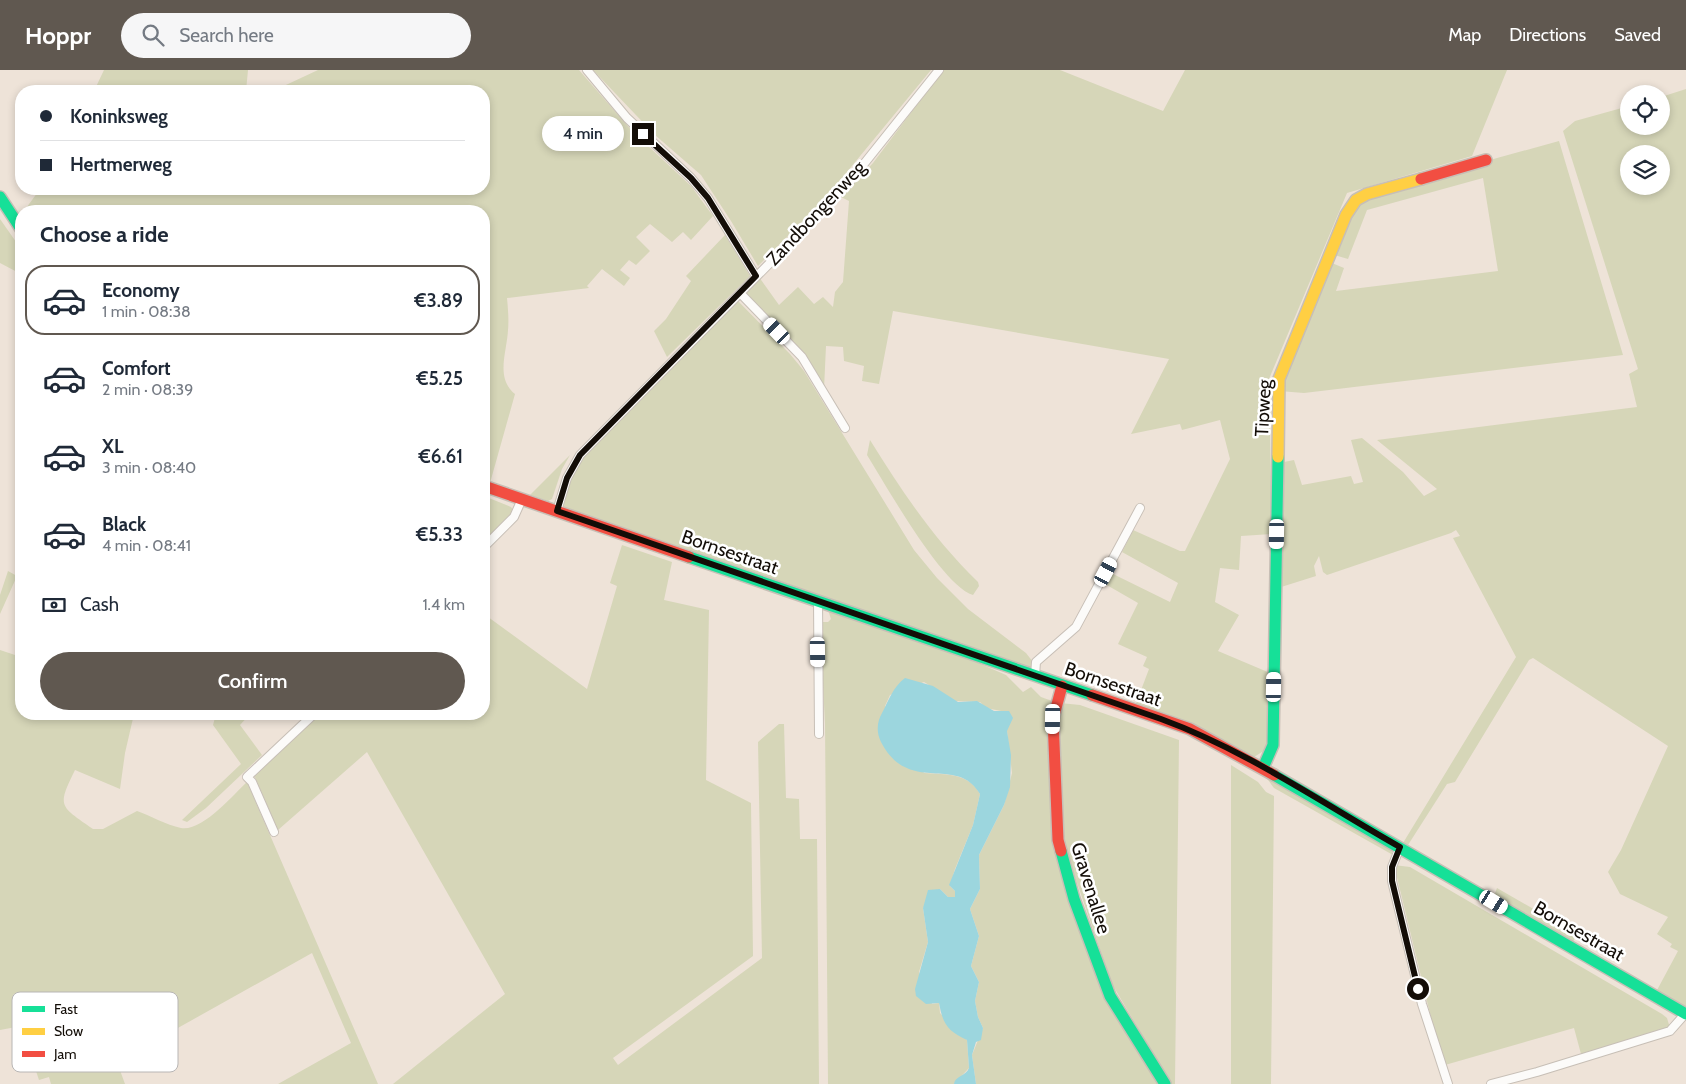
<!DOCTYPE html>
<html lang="en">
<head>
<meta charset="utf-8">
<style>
	:root { --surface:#fff; --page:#f6f6f7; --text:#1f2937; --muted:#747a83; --line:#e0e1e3; --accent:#605850 }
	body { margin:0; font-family:Cabin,sans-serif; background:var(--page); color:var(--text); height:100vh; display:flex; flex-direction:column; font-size:19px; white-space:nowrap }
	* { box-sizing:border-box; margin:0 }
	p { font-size:16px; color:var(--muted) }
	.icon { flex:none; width:28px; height:28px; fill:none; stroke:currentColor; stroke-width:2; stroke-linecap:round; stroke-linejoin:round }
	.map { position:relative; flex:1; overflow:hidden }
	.side { position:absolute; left:15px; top:135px; width:475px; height:515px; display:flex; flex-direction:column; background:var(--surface); border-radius:20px; box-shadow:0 2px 8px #0003 }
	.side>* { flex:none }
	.top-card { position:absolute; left:15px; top:15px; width:475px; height:110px; border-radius:20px; box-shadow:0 2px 8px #0003; display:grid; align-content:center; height:110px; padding:0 25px; background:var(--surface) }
	.buttons { position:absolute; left:1620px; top:15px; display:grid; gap:10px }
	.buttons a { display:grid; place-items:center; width:50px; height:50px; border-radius:50%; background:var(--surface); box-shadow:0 2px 8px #0003; font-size:25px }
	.end { position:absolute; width:22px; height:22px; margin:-11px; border:6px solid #130d07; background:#fff; box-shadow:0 0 0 2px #fff }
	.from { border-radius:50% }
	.bubble { position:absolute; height:35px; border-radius:18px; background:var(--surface); box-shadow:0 2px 8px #0003; font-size:16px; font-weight:600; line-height:35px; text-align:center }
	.car { position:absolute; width:15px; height:30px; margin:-15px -8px; border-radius:6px; box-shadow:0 0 4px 1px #0007; background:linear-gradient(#fff 24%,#345 0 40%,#fff 0 76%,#345 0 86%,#fff 0) }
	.top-card b { display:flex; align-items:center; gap:18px; height:48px; font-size:19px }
	.top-card b+b { border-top:1px solid var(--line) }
	.top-card i { width:12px; height:12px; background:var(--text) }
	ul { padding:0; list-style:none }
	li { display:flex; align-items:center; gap:15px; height:70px; margin:0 10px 8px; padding:0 15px; border:2px solid transparent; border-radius:20px }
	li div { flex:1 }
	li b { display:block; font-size:19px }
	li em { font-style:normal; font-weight:600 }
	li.current { border-color:var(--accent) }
	li>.icon { width:45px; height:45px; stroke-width:1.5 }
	h2 { padding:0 25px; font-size:22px; line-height:60px }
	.pay { display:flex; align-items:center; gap:12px; height:55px; padding:0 25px; font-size:19px }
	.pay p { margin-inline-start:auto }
	.cta { display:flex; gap:10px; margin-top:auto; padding:10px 25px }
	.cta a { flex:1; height:58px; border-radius:30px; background:var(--accent); color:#fff; font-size:20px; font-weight:600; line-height:58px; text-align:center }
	header { display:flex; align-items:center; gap:30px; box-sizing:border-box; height:70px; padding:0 25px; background:var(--accent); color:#fff }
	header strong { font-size:24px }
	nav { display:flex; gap:28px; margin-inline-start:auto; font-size:18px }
	.search { width:350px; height:45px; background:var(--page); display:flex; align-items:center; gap:12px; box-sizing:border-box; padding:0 18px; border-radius:28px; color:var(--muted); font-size:19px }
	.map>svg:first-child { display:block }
</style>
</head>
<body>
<header>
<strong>Hoppr</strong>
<div class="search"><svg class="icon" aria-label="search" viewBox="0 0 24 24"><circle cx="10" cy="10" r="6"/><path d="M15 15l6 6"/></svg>Search here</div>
<nav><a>Map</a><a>Directions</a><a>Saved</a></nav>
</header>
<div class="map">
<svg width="1686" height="1014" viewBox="0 0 1686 1014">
	<rect width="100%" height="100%" fill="#eee3d8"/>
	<path fill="#d6d6b8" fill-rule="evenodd" d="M 104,0 L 248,0 L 246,21 L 94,21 Z
		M 318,0 L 579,0 L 633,62 L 691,116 L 713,146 L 691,170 L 683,162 L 672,172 L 650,154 L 636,167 L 650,181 L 636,195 L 629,190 L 620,200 L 630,208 L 624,216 L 602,199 L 587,216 L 589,218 L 507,228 C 508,239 509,250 508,260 C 507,282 495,308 515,324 L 490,413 L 484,411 L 484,141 L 24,141 L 40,119 L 484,119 L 484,21 L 273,21 Z
		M 593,0 L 931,0 L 823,131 L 758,196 L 731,151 L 701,105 L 655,65 Z
		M 943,0 L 1060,0 L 1163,41 L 1185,0 L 1507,0 L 1472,86 L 1347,123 L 1269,309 L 1272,464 L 1241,466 L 1239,500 L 1220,498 L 1215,532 L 1239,545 L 1218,581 L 1270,603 L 1270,677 L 1254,687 C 1212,663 1182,648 1135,636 L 1149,599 L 1143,596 L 1147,587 L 1118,574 L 1138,533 L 1105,514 L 1111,503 L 1170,532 L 1178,513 L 1122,482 L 1133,460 L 1180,481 L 1185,481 L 1230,389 L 1220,350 L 1182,360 L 1180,354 L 1131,364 L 1169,289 L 893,241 L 879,314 L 862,311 L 864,296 L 844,291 L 843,277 L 826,276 L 824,319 L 744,223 L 759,207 L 779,235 L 798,217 L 814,234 L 823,227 L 833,237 L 835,222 L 843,212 L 849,131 L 841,127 L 873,93 Z
		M 1686,19 L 1686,939 L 1656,922 L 1678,881 L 1670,877 L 1672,874 L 1657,864 L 1668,847 L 1620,824 L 1608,802 L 1621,780 L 1668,676 L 1533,588 L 1529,590 L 1455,712 L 1447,714 L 1408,775 L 1403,773 L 1516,587 L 1453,468 L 1460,466 L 1456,460 L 1451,463 L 1327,505 L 1323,502 L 1319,486 L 1314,496 L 1316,506 L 1278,518 L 1279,393 L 1294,390 L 1302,415 L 1351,406 L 1354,414 L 1363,412 L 1351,370 L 1362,368 L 1403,402 L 1424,426 L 1437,419 L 1377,370 L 1637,337 L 1629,304 L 1638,299 L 1563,61 L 1575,51 L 1629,36 L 1629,56 L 1661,56 L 1661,27 ZM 1629,84 L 1661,84 L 1661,116 L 1629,116 Z
		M 1559,71 L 1623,285 L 1304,323 L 1279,321 L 1327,191 L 1344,198 L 1336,221 L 1498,201 L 1483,108 L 1367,140 L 1348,189 L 1331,184 L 1347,146 L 1367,124 Z
		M 0,149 L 21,179 L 19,203 L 0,193 Z
		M 725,165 L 750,206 L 667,287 L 654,261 L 666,249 L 691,211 L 686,206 Z
		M 737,230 L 790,284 L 804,301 L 914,480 L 937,508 L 968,539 L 1026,583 L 1033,592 L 1030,600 L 793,520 L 794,516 L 563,437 L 563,430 L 573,395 Z
		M 870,370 C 903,423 933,468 978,512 L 979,516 L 973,525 C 942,516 886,415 867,385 Z
		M 570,385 L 562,399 L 552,429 L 548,431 L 530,425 Z
		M 484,426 L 511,437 L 514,441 L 484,471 Z
		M 622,475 L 672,492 L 664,530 L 709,540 L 706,710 L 751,733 L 753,886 L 613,988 L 618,995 L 762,888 L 758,672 L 779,654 L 784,654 L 786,728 L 799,729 L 800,769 L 817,769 L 819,1014 L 393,1014 L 505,924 L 367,682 L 278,760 L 254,705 L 319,644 L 484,644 L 484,544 L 587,619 L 617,516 L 610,513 Z
		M 8,501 L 17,506 L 0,544 L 0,525 Z
		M 827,537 L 935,574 L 1006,605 L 1023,622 L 1031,617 L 1041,627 L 1052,631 L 1049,642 L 1055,772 L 1105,921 L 1161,1014 L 976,1014 L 972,985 L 983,958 L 978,947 L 975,931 L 979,912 L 971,896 L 979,866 L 970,839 L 980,819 L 979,785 L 1004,735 L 1012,703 L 1007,661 L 1001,641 L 986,638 L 980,632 L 955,631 L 924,612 L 890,625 L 885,636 L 924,703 C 946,705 968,702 980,724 L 973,755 L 955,799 L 950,816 L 955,821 L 955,828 L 948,827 L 940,819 L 923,838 L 928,872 L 919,902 L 932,934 L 939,933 L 940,943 L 967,970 L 969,998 L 954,1014 L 828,1014 L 825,654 L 820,552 L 828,552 L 831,549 Z
		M 0,580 L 21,587 L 21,644 L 134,644 L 125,683 L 120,719 L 75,700 C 57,737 59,735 93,759 L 103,759 L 137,741 C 151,746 166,755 181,758 C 202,762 233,725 247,712 L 378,1014 L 278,1014 L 351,973 L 312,883 L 117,992 L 125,1014 L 51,1014 L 49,1007 L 39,1010 L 35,998 L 22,1001 L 16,957 L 0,960 Z
		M 1060,633 L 1080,635 L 1179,670 L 1175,1014 L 1171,1014 L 1112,914 L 1067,784 L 1062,754 L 1056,649 Z
		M 216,644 L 250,644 L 240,655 L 262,685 L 206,738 L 187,752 L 182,750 L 241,694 L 213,655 Z
		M 1231,695 L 1258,712 L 1266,722 L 1274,726 L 1271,1014 L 1231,1014 Z
		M 1262,702 L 1390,777 L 1393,785 L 1274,718 Z
		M 1394,795 L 1410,797 L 1662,944 L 1667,948 L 1670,958 L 1581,984 L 1574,958 L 1445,995 L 1435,964 Z
		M 1497,818 L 1577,864 L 1573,872 L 1494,826 Z"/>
	<path fill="#9cd6de" d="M 905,608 L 933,616 L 958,632 L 977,631 L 994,641 L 1009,641 L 1013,648 L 1007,661 L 1011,685 L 1010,717 L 1004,735 L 979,785 L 980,819 L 970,839 L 979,866 L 971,896 L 979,912 L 975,931 L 978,947 L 983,958 L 981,970 L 976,972 L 972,985 L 976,1014 L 954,1014 C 955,1006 966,1006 969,998 L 967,970 C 948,961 943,955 939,933 L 926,934 L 916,926 L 915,919 L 928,872 L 923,838 L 928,820 L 940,819 L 948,827 L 955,827 L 955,821 L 949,815 L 973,755 L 980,724 C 957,684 909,726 881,672 C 876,662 877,652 882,643 C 889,630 893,617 905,608 Z"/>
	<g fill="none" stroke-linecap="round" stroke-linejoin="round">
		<g stroke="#c7bfb6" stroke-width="10">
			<path id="street" d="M 587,0 L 627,48 L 691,108 L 708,128 L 756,206
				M 740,223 L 802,287 L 845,358
				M 557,441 L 567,408 L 580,385 L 847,115 L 939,0
				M 484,477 L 514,447 L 522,429
				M 818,530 L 819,664
				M 1035,606 L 1036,592 L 1076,557 L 1140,438
				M 274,762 L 252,712 L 247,707 L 314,644
				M 1400,777 L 1392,797 L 1392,811 L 1422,934 L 1448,1014
				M 1491,1014 L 1537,1002 L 1670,961 L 1685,944"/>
		</g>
		<g stroke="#c7bfb6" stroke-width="14">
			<path id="fast" d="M 0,127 L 21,159
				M 689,487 L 1092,625
				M 1263,698 L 1273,675 L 1278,387
				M 1274,705 L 1686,944
				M 1061,781 L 1074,829 L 1110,926 L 1165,1014"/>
		</g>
		<g stroke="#c7bfb6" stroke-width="14">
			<path id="slow" d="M 1278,387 L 1279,309 L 1346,145 L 1356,130 L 1367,124 L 1421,109"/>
		</g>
		<g stroke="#c7bfb6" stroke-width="14">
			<path id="jam" d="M 1421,109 L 1486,90
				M 484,416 L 689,487
				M 1092,625 L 1190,659 L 1274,705
				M 1061,781 L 1058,770 L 1053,649 L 1062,616"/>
		</g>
		<use href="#street" stroke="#fcfbf9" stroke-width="8"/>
		<use href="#fast" stroke="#16e098" stroke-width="11"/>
		<use href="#slow" stroke="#ffcf43" stroke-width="11"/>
		<use href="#jam" stroke="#f24e42" stroke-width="11"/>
	</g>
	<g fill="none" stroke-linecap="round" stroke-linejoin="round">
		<path stroke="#130d07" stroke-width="6" d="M 643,64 L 691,108 L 708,128 L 756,206 L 580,385 L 567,408 L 557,441 L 1161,649 C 1246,680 1322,733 1400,777 L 1392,797 L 1392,811 L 1418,919"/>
	</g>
	<g text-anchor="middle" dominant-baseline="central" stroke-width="5" stroke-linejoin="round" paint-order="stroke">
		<g font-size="19" fill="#130d07" stroke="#fff">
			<text transform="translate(816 143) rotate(-47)">Zandbongenweg</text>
			<text transform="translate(1263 338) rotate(-87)">Tipweg</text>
			<text transform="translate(730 482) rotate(19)">Bornsestraat</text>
			<text transform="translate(1113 614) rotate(19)">Bornsestraat</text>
			<text transform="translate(1091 818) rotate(73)">Gravenallee</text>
			<text transform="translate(1579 861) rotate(30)">Bornsestraat</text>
		</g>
	</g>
	<rect x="12" y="922" width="166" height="80" rx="8" fill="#fff" stroke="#b8b6b5" stroke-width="1"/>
	<rect x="22" y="936" width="23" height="6" fill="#16e098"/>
	<rect x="22" y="958" width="23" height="7" fill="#ffcf43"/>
	<rect x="22" y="981" width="23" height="6" fill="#f24e42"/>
	<g font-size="14" fill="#130d07">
		<text x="54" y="944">Fast</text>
		<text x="54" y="966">Slow</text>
		<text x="54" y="989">Jam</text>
	</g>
</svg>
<div class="buttons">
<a><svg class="icon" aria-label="locate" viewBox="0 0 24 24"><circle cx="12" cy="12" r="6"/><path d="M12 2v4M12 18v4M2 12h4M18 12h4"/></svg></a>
<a><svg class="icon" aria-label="layers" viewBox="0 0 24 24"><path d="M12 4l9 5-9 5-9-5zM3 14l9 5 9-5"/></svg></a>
</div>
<i class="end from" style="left:1418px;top:919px"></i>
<i class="end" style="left:643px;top:64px"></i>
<div class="bubble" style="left:542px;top:46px;width:82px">4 min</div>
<i class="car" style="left:777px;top:261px;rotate:316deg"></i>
<i class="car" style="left:1277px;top:464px;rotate:181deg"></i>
<i class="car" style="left:1106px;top:502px;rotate:28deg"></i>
<i class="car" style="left:818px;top:582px;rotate:179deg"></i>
<i class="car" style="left:1274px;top:617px;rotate:1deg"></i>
<i class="car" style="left:1053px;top:649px;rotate:181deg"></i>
<i class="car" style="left:1494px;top:832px;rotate:121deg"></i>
<div class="top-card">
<b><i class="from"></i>Koninksweg</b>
<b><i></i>Hertmerweg</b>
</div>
<section class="side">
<h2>Choose a ride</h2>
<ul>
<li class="current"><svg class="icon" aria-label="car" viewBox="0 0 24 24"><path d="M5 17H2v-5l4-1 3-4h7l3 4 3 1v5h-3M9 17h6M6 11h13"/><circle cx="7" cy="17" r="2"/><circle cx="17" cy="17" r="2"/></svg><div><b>Economy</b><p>1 min · 08:38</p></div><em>€3.89</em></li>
<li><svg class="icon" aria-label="car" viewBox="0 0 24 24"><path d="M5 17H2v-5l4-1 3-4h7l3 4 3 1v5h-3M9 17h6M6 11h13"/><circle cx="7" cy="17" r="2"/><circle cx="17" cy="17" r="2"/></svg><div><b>Comfort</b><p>2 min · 08:39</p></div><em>€5.25</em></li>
<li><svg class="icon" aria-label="car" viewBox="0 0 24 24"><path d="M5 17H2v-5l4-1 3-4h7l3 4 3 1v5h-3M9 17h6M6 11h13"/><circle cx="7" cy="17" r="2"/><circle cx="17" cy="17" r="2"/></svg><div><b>XL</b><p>3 min · 08:40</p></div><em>€6.61</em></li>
<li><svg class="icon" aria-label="car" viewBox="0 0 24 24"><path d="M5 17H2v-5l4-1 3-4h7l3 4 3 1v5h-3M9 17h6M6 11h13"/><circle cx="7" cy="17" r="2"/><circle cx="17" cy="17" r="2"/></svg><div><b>Black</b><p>4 min · 08:41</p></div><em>€5.33</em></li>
</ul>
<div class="pay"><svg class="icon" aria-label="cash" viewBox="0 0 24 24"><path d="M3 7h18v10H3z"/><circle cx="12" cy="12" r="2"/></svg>Cash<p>1.4 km</p></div>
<div class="cta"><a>Confirm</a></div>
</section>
</div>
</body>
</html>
